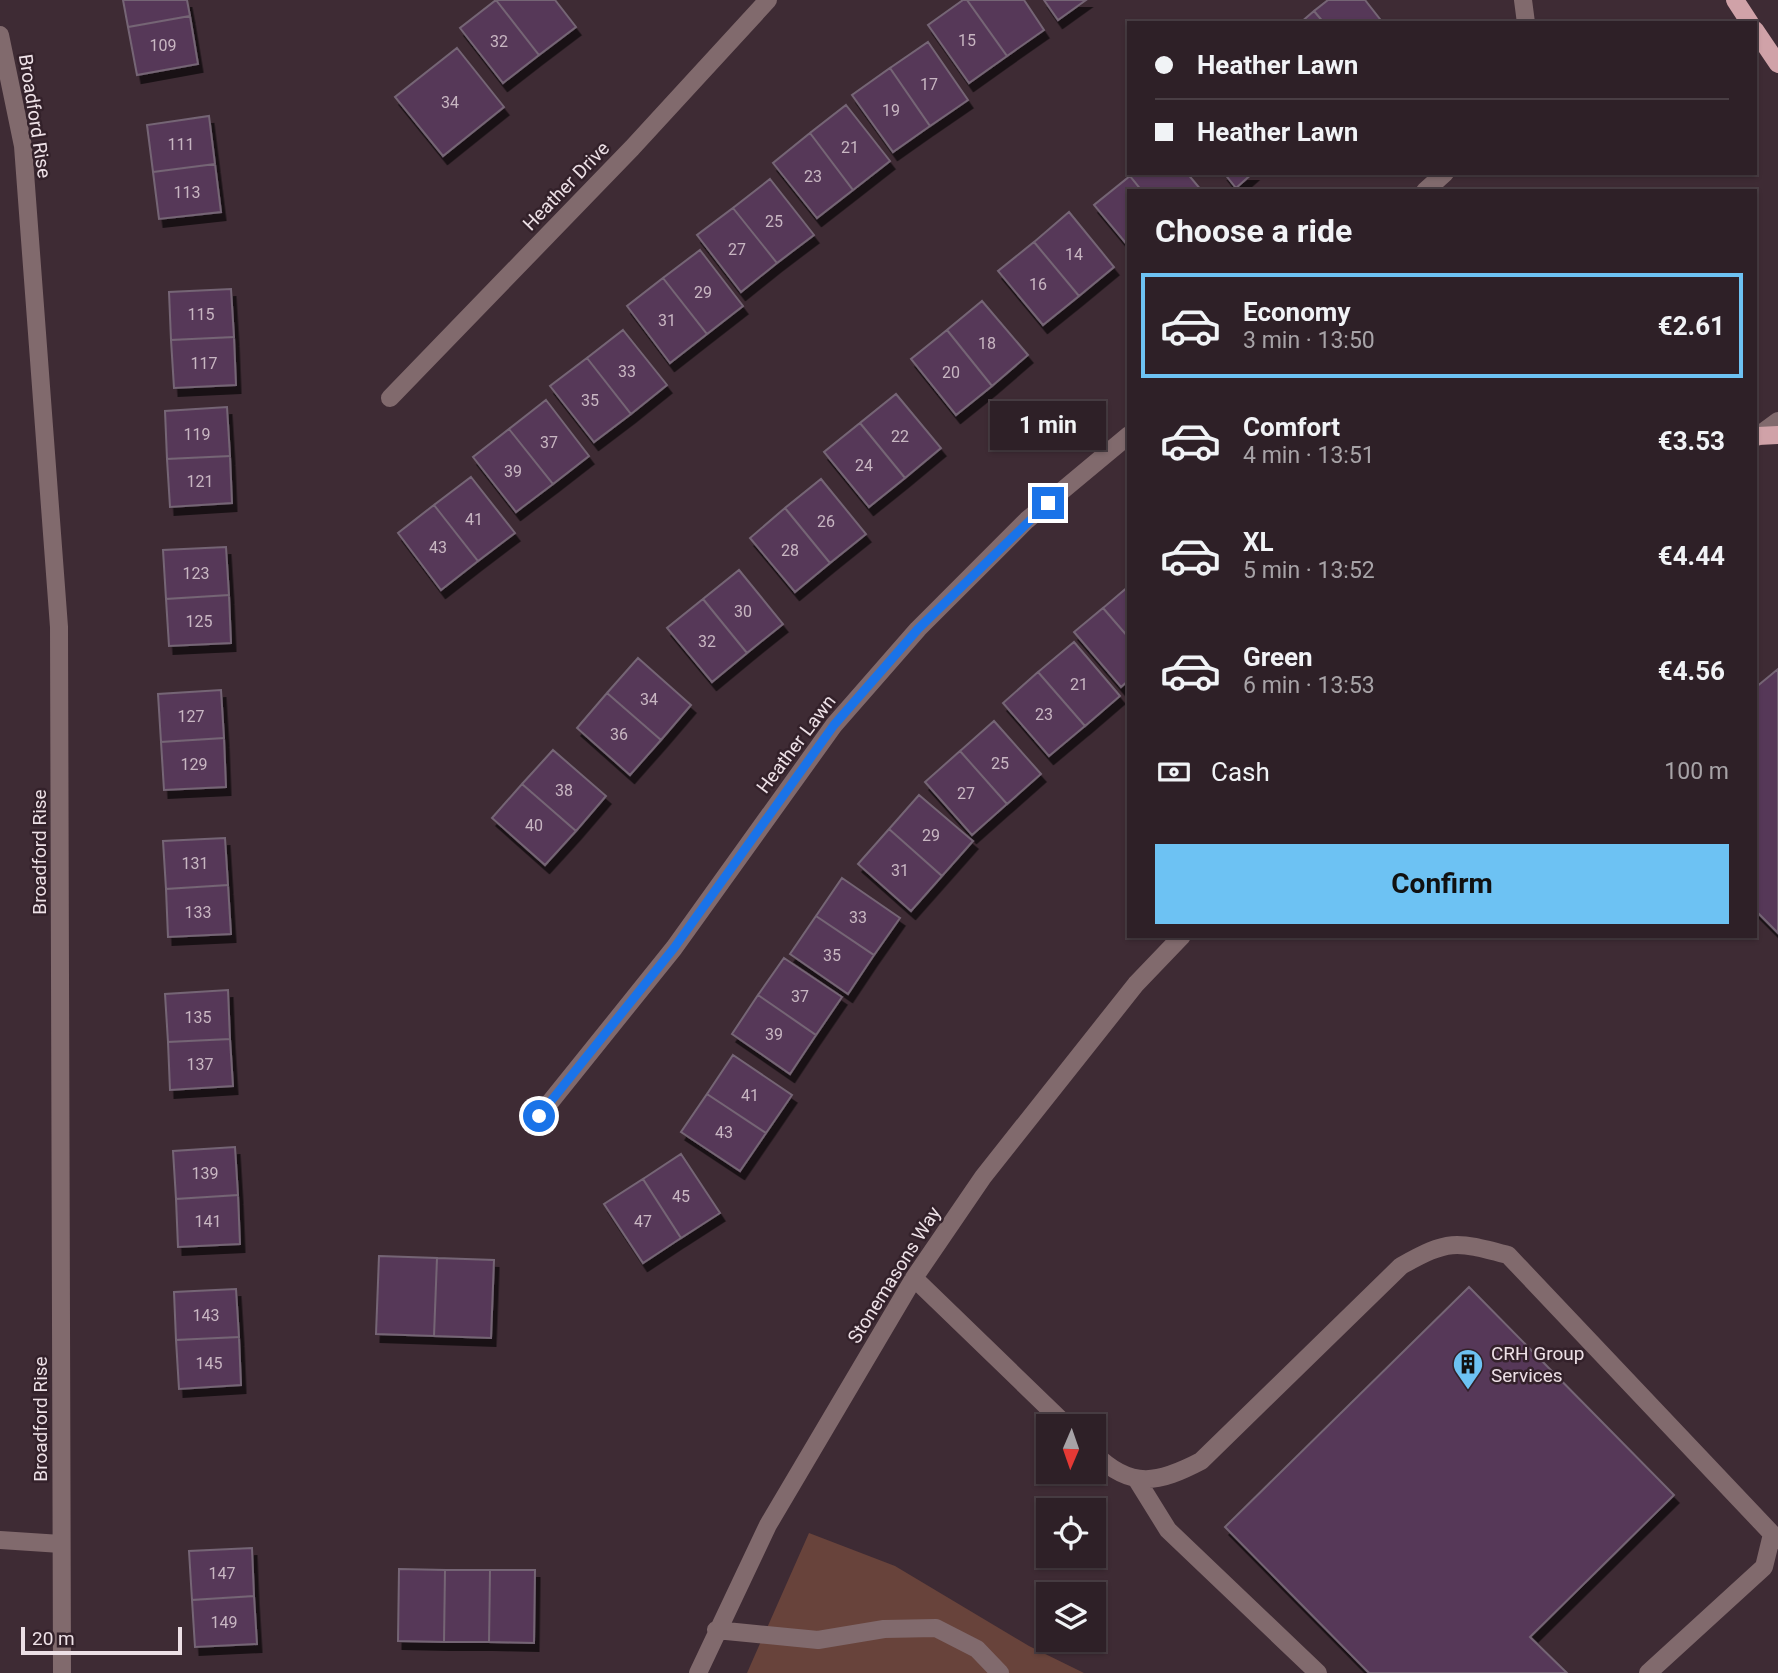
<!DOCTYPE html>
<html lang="en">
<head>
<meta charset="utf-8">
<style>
	:root { --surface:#2e2027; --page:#36282f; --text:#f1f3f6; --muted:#a7a3a7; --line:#493e44; --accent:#6dc2f3 }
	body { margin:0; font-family:Roboto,sans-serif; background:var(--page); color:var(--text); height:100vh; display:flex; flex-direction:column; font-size:26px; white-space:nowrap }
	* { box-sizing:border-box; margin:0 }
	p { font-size:23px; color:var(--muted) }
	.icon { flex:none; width:38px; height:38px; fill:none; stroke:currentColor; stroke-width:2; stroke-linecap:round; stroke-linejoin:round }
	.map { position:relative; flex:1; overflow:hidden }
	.panel { position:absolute; left:1127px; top:189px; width:630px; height:749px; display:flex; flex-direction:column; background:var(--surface); border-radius:0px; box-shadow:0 2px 5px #0004,0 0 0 2px var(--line) }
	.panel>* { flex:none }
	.banner { position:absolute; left:1127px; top:21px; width:630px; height:154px; border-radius:0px; box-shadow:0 2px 5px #0004,0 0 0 2px var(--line); display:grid; align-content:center; height:154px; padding:0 28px; background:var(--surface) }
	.needle { width:46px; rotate:182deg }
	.fabs { position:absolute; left:1036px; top:1414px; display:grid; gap:14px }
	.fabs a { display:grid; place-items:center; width:70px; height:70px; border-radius:0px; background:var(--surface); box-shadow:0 2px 5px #0004,0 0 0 2px var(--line); font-size:35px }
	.scale { position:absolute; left:21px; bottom:18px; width:161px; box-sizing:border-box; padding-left:7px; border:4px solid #ede0e6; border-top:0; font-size:19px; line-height:24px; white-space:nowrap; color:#ede0e6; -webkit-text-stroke:5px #33212a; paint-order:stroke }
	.end { position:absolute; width:32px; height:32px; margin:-16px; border:9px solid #1a73e8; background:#fff; box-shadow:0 0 0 4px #fff }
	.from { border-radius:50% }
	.bubble { position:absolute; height:49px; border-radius:0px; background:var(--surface); box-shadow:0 2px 5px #0004,0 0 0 2px var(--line); font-size:23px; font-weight:700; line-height:49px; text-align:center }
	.banner b { display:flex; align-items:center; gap:24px; height:66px; font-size:26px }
	.banner b+b { border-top:2px solid var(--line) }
	.banner i { width:18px; height:18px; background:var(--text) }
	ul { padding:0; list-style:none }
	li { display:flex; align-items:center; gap:21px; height:105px; margin:0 14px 10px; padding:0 14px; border:4px solid transparent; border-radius:0px }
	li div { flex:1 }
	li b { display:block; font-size:26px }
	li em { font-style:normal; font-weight:700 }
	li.on { border-color:var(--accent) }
	li>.icon { width:63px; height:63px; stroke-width:1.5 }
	h2 { padding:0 28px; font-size:32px; line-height:84px }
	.pay { display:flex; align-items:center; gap:18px; height:77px; padding:0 28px; font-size:26px }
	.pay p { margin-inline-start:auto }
	.action { display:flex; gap:14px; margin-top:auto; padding:14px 28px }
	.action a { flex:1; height:80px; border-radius:0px; background:var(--accent); color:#111; font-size:28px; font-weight:700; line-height:80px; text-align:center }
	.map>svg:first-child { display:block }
</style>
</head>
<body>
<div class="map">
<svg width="1778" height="1673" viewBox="0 0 1778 1673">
	<defs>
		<filter id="shadow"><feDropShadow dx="4.5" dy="8" stdDeviation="0" flood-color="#0009"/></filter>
	</defs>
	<rect width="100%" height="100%" fill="#3e2b34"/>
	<path fill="#68433b" d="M 809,1533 L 895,1566 L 1029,1646 L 1084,1673 L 747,1673 Z"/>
	<path fill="#573958" stroke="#756575" stroke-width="2" filter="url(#shadow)" d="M 123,0 L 187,0 L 190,16 L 128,27 Z
		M 496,0 L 555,0 L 576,27 L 539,55 Z
		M 496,0 L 539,55 L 503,83 L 460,28 Z
		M 963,0 L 967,0 L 1007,56 L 969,83 L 928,25 Z
		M 967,0 L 1024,0 L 1044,30 L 1007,56 Z
		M 1044,0 L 1086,0 L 1058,20 Z
		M 1328,0 L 1365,0 L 1383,23 L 1324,23 L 1314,11 Z
		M 1314,11 L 1324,23 L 1300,23 Z
		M 190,16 L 198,64 L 137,75 L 128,27 Z
		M 928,42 L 968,100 L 930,126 L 890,68 Z
		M 457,48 L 504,107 L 443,156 L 395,97 Z
		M 890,68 L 930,126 L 893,152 L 852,95 Z
		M 846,105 L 890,161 L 853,190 L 810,133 Z
		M 209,116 L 215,164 L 153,172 L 147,125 Z
		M 810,133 L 853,190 L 817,218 L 773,163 Z
		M 215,164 L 221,212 L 159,219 L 153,172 Z
		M 1133,173 L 1187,173 L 1202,191 L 1142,191 L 1130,176 Z
		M 1224,173 L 1253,173 L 1236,188 Z
		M 1130,176 L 1142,191 L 1129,191 L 1129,247 L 1094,205 Z
		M 770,179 L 814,235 L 777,263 L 733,208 Z
		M 733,208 L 777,263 L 741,292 L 697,235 Z
		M 1069,212 L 1114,267 L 1079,296 L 1034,242 Z
		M 1034,242 L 1079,296 L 1043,325 L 998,271 Z
		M 700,250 L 743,306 L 707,334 L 663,278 Z
		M 663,278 L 707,334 L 670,363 L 627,306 Z
		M 231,289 L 234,337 L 171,340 L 169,292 Z
		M 982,301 L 1028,355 L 992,386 L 947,330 Z
		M 623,330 L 667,385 L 631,414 L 587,358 Z
		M 947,330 L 992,386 L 956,415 L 911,359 Z
		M 234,337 L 236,385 L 174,388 L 171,340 Z
		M 587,358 L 631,414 L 594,442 L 550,386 Z
		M 896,394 L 941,448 L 905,478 L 860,423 Z
		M 546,400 L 589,456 L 553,484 L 509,429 Z
		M 227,407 L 230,456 L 167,459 L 165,411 Z
		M 860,423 L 905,478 L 869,507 L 824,452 Z
		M 509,429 L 553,484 L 516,512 L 473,457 Z
		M 230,456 L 232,503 L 170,507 L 167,459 Z
		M 471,477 L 515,533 L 478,561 L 434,505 Z
		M 821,479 L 866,534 L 830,563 L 785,508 Z
		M 434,505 L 478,561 L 441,590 L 398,533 Z
		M 785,508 L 830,563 L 795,592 L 750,538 Z
		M 226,547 L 229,595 L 166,599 L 163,550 Z
		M 739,570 L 783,624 L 747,653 L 703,599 Z
		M 1129,586 L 1129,638 L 1103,608 Z
		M 229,595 L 231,643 L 169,646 L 166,599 Z
		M 703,599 L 747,653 L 712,682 L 667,628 Z
		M 1103,608 L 1129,638 L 1129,680 L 1121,687 L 1074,632 Z
		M 1074,642 L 1120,696 L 1085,726 L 1038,672 Z
		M 638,658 L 691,705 L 661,740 L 607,693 Z
		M 1778,669 L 1778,933 L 1755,910 L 1755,688 Z
		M 1038,672 L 1085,726 L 1049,756 L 1003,703 Z
		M 221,690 L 224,738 L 161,742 L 158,694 Z
		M 607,693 L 661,740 L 630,775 L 577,728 Z
		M 994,721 L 1041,774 L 1007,804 L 960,751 Z
		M 224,738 L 226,787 L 164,790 L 161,742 Z
		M 553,750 L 606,796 L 576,831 L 522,784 Z
		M 960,751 L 1007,804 L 972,835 L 925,782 Z
		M 522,784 L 576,831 L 545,865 L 492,818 Z
		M 919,795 L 973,841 L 942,876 L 889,829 Z
		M 889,829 L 942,876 L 911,911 L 858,864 Z
		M 225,838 L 228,885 L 166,889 L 163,841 Z
		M 842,878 L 900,918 L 874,955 L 816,916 Z
		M 228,885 L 231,934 L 168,937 L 166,889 Z
		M 816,916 L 874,955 L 848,994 L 790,954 Z
		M 784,958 L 842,997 L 816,1035 L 758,995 Z
		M 228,990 L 230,1039 L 168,1042 L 165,994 Z
		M 758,995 L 816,1035 L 790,1074 L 732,1034 Z
		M 230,1039 L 233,1086 L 170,1090 L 168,1042 Z
		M 733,1055 L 792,1095 L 766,1133 L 707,1094 Z
		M 707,1094 L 766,1133 L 740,1171 L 681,1132 Z
		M 235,1147 L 238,1195 L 176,1199 L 173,1151 Z
		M 681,1154 L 720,1213 L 681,1238 L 643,1179 Z
		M 643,1179 L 681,1238 L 643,1263 L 604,1204 Z
		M 238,1195 L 240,1244 L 178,1247 L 176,1199 Z
		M 379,1256 L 437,1258 L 434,1336 L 376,1334 Z
		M 437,1258 L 494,1260 L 491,1338 L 434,1336 Z
		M 1469,1287 L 1674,1495 L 1530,1637 L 1567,1673 L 1369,1673 L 1225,1527 Z
		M 236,1289 L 239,1337 L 176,1340 L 174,1292 Z
		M 239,1337 L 241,1385 L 179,1389 L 176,1340 Z
		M 252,1548 L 254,1596 L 192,1600 L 189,1551 Z
		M 399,1569 L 445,1570 L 444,1642 L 398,1641 Z
		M 445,1570 L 490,1570 L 489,1642 L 444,1642 Z
		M 490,1570 L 535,1570 L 534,1643 L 489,1642 Z
		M 254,1596 L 257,1644 L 195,1647 L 192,1600 Z"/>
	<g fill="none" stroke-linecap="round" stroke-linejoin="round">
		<path stroke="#816a6d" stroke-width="18" d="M 1523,0 L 1526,23
			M 0,35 L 23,146 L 59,627 L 62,1673
			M 1425,191 L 1445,173
			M 390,398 L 632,148 L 768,0
			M 1755,438 L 1778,421
			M 539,1116 L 674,948 L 834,725 L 918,629 L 1027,520 L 1129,435
			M 914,1278 L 1067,1426
			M 1094,1453 C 1131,1490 1159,1483 1201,1461 L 1401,1266 C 1449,1239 1455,1241 1508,1255 L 1778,1540
			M 1137,1480 L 1168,1530 L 1318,1673
			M 0,1540 L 61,1544
			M 716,1630 L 818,1640 L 884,1629 L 936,1628 L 977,1649 L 1000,1673
			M 698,1673 L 768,1525 L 914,1278 L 983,1177 L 1136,984 L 1182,936
			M 1648,1673 L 1764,1567 L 1772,1534"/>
		<path stroke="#d0a2a8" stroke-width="18" d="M 1735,0 L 1750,23
			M 1755,30 L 1778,64
			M 1758,436 L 1778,435"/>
	</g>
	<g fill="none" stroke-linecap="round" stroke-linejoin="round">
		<path stroke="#1a73e8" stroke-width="9" d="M 539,1116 L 674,948 L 834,725 L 918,629 L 1048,503"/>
	</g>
	<defs>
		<g id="building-pin" transform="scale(1.575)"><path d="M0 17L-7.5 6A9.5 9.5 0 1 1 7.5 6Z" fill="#6dc2f3" stroke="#33212a"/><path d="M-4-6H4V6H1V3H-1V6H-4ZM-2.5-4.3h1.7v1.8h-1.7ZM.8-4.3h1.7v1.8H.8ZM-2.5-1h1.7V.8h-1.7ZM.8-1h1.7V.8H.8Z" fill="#111"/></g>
	</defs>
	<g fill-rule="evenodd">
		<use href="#building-pin" x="1468" y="1364"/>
	</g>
	<g text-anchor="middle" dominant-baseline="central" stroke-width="5" stroke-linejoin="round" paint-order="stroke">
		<g font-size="16" fill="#c8b6c2">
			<text x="967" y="40">15</text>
			<text x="499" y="41">32</text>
			<text x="163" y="45">109</text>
			<text x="929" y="84">17</text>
			<text x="450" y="102">34</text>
			<text x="891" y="110">19</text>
			<text x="181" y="144">111</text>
			<text x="850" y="147">21</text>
			<text x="813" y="176">23</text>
			<text x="187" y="192">113</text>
			<text x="774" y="221">25</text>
			<text x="737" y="249">27</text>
			<text x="1074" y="254">14</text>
			<text x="1038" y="284">16</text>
			<text x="703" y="292">29</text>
			<text x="201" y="314">115</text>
			<text x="667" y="320">31</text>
			<text x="987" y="343">18</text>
			<text x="204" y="363">117</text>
			<text x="627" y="371">33</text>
			<text x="951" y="372">20</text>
			<text x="590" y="400">35</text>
			<text x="197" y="434">119</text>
			<text x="900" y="436">22</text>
			<text x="549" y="442">37</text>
			<text x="864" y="465">24</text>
			<text x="513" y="471">39</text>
			<text x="200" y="481">121</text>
			<text x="474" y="519">41</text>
			<text x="826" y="521">26</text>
			<text x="438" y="547">43</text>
			<text x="790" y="550">28</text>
			<text x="196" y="573">123</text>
			<text x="743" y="611">30</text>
			<text x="199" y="621">125</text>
			<text x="707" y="641">32</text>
			<text x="1079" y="684">21</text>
			<text x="649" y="699">34</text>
			<text x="1044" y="714">23</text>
			<text x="191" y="716">127</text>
			<text x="619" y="734">36</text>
			<text x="1000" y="763">25</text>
			<text x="194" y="764">129</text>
			<text x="564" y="790">38</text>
			<text x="966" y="793">27</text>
			<text x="534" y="825">40</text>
			<text x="931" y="835">29</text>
			<text x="195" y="863">131</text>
			<text x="900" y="870">31</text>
			<text x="198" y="912">133</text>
			<text x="858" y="917">33</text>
			<text x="832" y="955">35</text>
			<text x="800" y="996">37</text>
			<text x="198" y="1017">135</text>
			<text x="774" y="1034">39</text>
			<text x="200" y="1064">137</text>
			<text x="750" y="1095">41</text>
			<text x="724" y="1132">43</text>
			<text x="205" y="1173">139</text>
			<text x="681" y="1196">45</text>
			<text x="208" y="1221">141</text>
			<text x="643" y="1221">47</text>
			<text x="206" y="1315">143</text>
			<text x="209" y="1363">145</text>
			<text x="222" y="1573">147</text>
			<text x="224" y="1622">149</text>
		</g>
		<g font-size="19" fill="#ede0e6" stroke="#33212a">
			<text transform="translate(35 116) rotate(81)">Broadford Rise</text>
			<text transform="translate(566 186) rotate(-46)">Heather Drive</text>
			<text transform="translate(796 744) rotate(-53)">Heather Lawn</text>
			<text transform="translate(39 852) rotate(-90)">Broadford Rise</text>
			<text transform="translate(894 1275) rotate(-58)">Stonemasons Way</text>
			<text transform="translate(40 1419) rotate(-90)">Broadford Rise</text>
		</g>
		<g font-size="19" fill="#ede0e6" stroke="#33212a" text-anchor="start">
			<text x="1491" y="1353">CRH Group<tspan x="1491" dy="22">Services</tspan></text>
		</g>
	</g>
</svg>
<div class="fabs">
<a><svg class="needle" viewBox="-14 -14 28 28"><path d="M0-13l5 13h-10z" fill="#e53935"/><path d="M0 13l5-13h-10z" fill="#a7a3a7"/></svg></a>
<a><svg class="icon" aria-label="locate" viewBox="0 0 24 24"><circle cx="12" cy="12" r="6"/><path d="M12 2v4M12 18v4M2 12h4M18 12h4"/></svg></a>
<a><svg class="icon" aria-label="layers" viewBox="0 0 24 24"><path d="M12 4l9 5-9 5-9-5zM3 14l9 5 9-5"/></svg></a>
</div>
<div class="scale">20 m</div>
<i class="end from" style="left:539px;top:1116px"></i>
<i class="end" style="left:1048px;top:503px"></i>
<div class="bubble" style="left:990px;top:401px;width:116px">1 min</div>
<div class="banner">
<b><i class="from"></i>Heather Lawn</b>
<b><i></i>Heather Lawn</b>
</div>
<section class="panel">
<h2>Choose a ride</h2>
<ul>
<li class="on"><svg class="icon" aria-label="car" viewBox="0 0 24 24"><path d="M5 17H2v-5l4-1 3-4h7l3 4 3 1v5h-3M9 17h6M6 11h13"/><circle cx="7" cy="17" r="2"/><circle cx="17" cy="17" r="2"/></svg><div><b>Economy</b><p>3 min · 13:50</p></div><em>€2.61</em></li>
<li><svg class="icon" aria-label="car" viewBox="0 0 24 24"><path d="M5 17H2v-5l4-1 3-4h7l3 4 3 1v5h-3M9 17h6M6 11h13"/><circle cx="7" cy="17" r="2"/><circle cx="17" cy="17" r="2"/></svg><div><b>Comfort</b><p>4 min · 13:51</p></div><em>€3.53</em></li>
<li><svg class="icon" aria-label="car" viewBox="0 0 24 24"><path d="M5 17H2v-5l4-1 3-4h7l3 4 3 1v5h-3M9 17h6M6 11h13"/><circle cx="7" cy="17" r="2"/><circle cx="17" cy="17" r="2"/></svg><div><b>XL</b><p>5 min · 13:52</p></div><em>€4.44</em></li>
<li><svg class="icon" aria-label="car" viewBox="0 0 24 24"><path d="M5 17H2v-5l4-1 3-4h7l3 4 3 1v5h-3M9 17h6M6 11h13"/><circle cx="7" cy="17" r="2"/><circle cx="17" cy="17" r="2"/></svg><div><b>Green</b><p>6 min · 13:53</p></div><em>€4.56</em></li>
</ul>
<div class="pay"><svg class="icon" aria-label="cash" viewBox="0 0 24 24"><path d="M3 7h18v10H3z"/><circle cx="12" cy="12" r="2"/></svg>Cash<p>100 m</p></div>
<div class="action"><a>Confirm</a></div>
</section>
</div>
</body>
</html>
